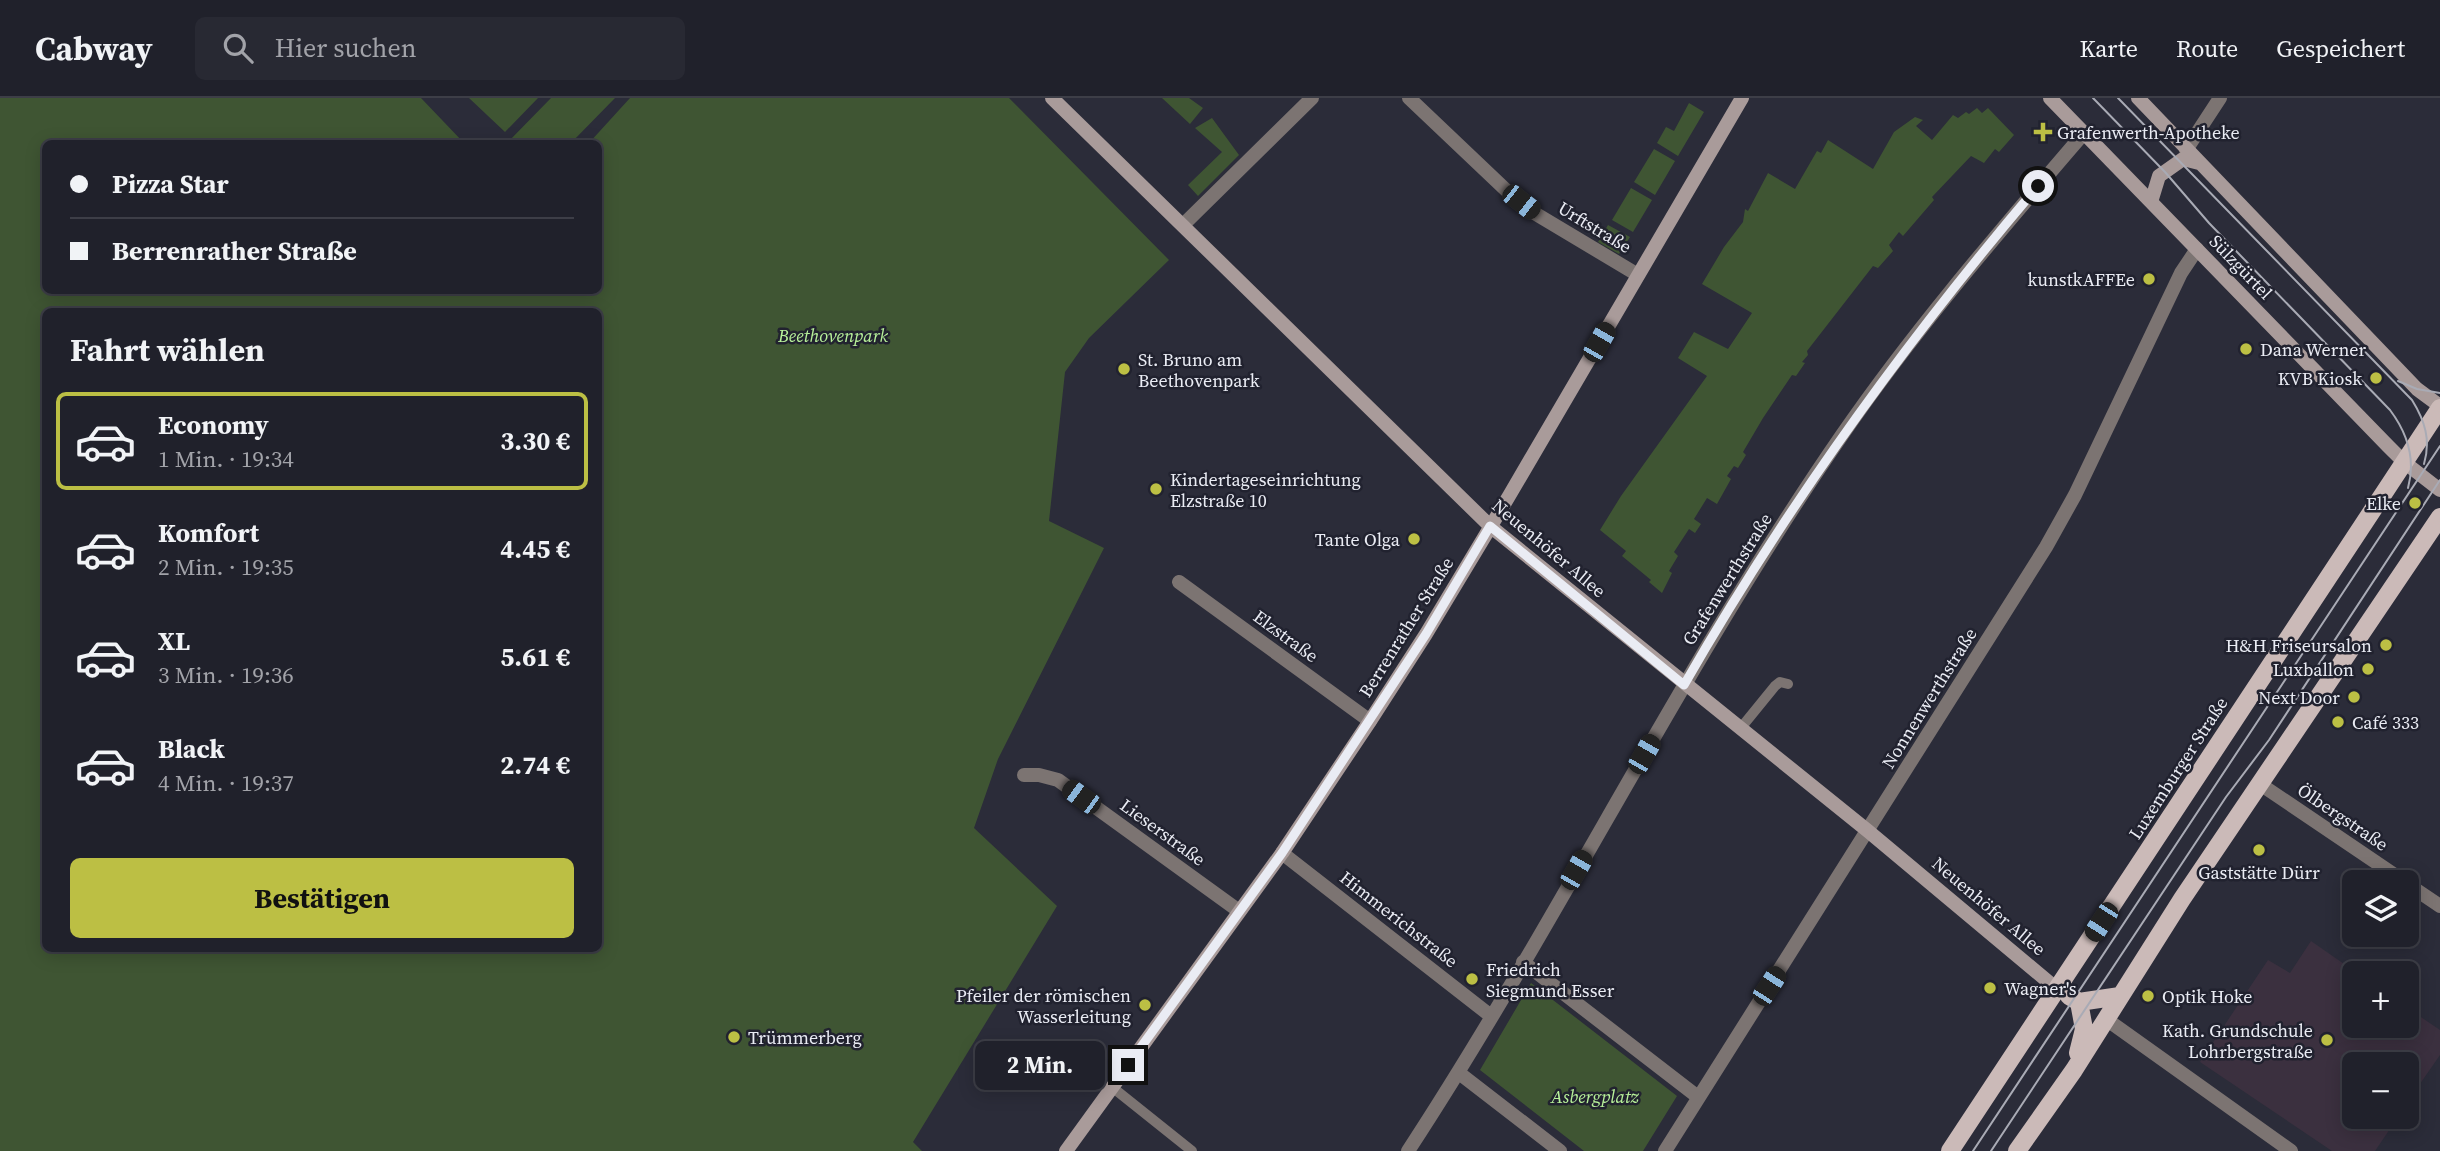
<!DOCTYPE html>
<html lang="de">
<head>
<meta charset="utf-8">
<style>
	:root { --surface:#20212b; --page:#282933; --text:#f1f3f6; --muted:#a2a3a9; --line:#3d3e47; --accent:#bcbf44 }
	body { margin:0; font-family:"Source Serif 4",serif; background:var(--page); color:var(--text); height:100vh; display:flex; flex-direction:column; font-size:26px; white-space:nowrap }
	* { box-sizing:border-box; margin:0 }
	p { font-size:23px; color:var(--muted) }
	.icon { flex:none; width:38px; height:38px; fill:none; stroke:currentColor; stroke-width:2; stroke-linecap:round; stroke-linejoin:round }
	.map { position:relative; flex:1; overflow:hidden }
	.sheet { position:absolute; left:42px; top:210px; width:560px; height:644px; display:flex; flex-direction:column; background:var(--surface); border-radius:10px; box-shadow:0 4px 18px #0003,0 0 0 2px var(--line) }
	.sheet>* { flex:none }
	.top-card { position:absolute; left:42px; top:42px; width:560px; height:154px; border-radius:10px; box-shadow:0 4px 18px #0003,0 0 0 2px var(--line); display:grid; align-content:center; height:154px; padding:0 28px; background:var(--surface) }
	.buttons { position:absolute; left:2342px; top:772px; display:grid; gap:14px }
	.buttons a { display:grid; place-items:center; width:77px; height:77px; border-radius:10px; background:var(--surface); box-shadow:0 4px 18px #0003,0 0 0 2px var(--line); font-size:35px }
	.end { position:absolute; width:32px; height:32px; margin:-16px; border:9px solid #eaecf4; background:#111; box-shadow:0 0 0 4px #111 }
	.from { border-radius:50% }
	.bubble { position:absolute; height:49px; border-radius:10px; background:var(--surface); box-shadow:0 4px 18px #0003,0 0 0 2px var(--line); font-size:23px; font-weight:700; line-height:49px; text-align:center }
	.car { position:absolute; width:21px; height:42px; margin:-21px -10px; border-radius:9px; box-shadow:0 0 5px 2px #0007; background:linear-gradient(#222 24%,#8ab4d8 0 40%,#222 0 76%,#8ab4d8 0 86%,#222 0) }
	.top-card b { display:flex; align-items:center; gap:24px; height:66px; font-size:26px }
	.top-card b+b { border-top:2px solid var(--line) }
	.top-card i { width:18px; height:18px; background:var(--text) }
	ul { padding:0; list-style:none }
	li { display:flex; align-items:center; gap:21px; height:98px; margin:0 14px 10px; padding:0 14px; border:4px solid transparent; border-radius:10px }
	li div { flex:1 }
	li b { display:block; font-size:26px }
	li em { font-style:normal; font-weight:700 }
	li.selected { border-color:var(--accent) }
	li>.icon { width:63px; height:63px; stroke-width:1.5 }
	h2 { padding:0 28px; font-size:32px; line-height:84px }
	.button { display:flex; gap:14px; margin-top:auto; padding:14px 28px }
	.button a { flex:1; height:80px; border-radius:10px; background:var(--accent); color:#111; font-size:28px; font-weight:700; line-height:80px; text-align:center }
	header { display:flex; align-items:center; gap:42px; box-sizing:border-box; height:98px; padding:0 35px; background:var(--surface); border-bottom:2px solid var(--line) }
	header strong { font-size:33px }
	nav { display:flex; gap:38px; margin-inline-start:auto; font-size:24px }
	.search { width:490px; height:63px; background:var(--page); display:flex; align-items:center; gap:18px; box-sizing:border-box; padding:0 24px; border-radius:10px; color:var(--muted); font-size:26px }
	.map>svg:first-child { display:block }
</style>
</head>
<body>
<header>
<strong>Cabway</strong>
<div class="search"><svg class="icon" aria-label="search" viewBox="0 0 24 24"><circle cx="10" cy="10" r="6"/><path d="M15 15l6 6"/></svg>Hier suchen</div>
<nav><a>Karte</a><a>Route</a><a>Gespeichert</a></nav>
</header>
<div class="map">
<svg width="2440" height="1053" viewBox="0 0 2440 1053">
	<rect width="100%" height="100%" fill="#2b2c39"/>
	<path fill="#3b303f" d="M 2311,843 L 2357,875 L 2354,875 L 2354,928 L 2406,928 L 2406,909 L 2440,932 L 2440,957 L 2406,1006 L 2406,966 L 2354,966 L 2354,1018 L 2398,1019 L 2375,1053 L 2332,1053 L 2200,964 L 2268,862 L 2290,875 Z"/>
	<path fill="#3f5533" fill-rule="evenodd" d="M 0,0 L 421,0 L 464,45 L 46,46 L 46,192 L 598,192 L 598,46 L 589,45 L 630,0 L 1009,0 L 1169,162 L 1089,240 L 1065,274 L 1049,423 L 1104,450 L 998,661 L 974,730 L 1057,808 L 913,1044 L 922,1053 L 0,1053 ZM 46,214 L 598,214 L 598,850 L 46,850 Z
		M 469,0 L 538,0 L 505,34 Z
		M 551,0 L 615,0 L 571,45 L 507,45 Z
		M 1162,0 L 1189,0 L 1203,10 L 1190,26 Z
		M 1689,5 L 1704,14 L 1678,58 L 1657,45 L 1666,29 L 1674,33 Z
		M 1977,10 L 1982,15 L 1988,10 L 2014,37 L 1999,54 L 1995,51 L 1984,65 L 1971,58 L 1932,99 L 1934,102 L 1903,138 L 1899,134 L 1889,147 L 1893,153 L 1878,170 L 1873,168 L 1807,253 L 1808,257 L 1802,264 L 1805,265 L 1796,278 L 1792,277 L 1763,320 L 1743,354 L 1746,357 L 1738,370 L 1734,368 L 1727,378 L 1731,381 L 1717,406 L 1707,400 L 1694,421 L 1701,426 L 1695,435 L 1689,431 L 1674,454 L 1678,458 L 1669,473 L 1672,475 L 1662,495 L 1649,484 L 1651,482 L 1622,458 L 1626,453 L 1600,432 L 1621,398 L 1707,278 L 1678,260 L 1694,234 L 1728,251 L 1752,215 L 1702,186 L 1724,149 L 1743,124 L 1745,111 L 1748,113 L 1768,75 L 1795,91 L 1817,53 L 1821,55 L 1828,42 L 1873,71 L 1894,34 L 1915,19 L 1923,22 L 1916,28 L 1932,42 L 1953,17 L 1958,20 L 1966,14 L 1969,16 Z
		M 1212,20 L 1239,57 L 1198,98 L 1188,87 L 1222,54 L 1195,30 Z
		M 1654,51 L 1675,63 L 1655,97 L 1634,84 Z
		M 1631,90 L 1652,102 L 1633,134 L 1612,122 Z
		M 1608,127 L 1630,139 L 1619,156 L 1598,144 Z
		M 1531,885 L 1677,998 L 1643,1053 L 1584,1053 L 1480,972 Z"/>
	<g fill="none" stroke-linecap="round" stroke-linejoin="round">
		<path stroke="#7c7472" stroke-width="10" d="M 1740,631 L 1775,588 L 1780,584 L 1788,586
			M 1112,989 L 1192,1053"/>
		<path stroke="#7c7472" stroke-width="14" d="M 1409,0 L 1507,93 L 1536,116 L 1638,177
			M 2186,52 L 2220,0
			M 1183,127 L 1312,0
			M 1179,484 L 1370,623
			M 1024,677 L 1039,677 L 1058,682 L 1239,813
			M 2260,686 L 2405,784
			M 1282,755 L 1491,918
			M 2406,785 L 2440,808
			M 1523,864 L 1698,999
			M 2106,921 L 2291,1053
			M 1459,975 L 1560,1053
			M 1408,1053 C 1561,819 1683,567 1842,337 C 1915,231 2000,133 2084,35
			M 1665,1053 L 2046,449 L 2075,397 L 2181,175 L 2197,151"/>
		<path stroke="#a99b9a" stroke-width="14" d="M 1052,0 L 1490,428 L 1868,733 L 2057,891
			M 2050,0 L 2388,348 L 2404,364 L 2440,392
			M 2138,0 L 2417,291 L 2440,308
			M 2151,104 L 2159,78 L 2183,61 L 2199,65
			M 1066,1053 L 1282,755 L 1370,623 L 1426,536 L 1509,398 L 1742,0"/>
		<path stroke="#cbbab8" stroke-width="18" d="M 2069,898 L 2079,904 L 2120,898
			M 2078,955 L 2084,931 L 2079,904
			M 1950,1053 L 2440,310
			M 2017,1053 L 2074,972 L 2182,801 L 2440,419"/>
		<path stroke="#a9abb5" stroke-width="2" d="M 2093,0 L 2165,74 L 2209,125 L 2390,312 C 2408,336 2416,361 2408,390
			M 2118,0 L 2412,302 C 2425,323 2431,342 2424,366
			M 2398,283 L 2417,291 L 2440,295
			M 1973,1053 L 2440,348
			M 1991,1053 L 2226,699 L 2269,642 L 2440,382"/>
	</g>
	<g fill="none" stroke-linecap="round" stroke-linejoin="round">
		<path stroke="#eaecf4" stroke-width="9" d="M 1128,967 L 1282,755 L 1426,536 L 1490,428 L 1684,587 C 1786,409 1905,244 2038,88"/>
	</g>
	<g fill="#bcbf44" stroke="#21222f" stroke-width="2.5">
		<path d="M2039.5 23.5h7v7h7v7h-7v7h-7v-7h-7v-7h7z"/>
		<circle cx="2149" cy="181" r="7"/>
		<circle cx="2246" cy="251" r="7"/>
		<circle cx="1124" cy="271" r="7"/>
		<circle cx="2376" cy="280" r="7"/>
		<circle cx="1156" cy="391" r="7"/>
		<circle cx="2415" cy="405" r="7"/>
		<circle cx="1414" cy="441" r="7"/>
		<circle cx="2386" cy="547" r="7"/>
		<circle cx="2368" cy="571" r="7"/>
		<circle cx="2354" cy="599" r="7"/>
		<circle cx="2338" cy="624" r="7"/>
		<circle cx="2259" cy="752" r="7"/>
		<circle cx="1472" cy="881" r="7"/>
		<circle cx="1990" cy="890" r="7"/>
		<circle cx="2148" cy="898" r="7"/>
		<circle cx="1145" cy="907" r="7"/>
		<circle cx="734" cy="939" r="7"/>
		<circle cx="2327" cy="942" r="7"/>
	</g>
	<g text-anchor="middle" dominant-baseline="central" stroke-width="5" stroke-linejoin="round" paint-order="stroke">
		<g font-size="18" fill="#eaecf4" stroke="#21222f" text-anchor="start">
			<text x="2057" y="34">Grafenwerth-Apotheke</text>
			<text x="2135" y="181" text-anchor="end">kunstkAFFEe</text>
			<text x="2260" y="251">Dana Werner</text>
			<text x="1138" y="261">St. Bruno am<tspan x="1138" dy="21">Beethovenpark</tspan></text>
			<text x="2362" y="280" text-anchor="end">KVB Kiosk</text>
			<text x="1170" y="381">Kindertageseinrichtung<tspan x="1170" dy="21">Elzstraße 10</tspan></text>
			<text x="2401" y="405" text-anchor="end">Elke</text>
			<text x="1400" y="441" text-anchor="end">Tante Olga</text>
			<text x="2372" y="547" text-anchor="end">H&amp;H Friseursalon</text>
			<text x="2354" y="571" text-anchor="end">Luxballon</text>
			<text x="2340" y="599" text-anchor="end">Next Door</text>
			<text x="2352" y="624">Café 333</text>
			<text x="2259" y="774" text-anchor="middle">Gaststätte Dürr</text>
			<text x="1486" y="871">Friedrich<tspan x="1486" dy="21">Siegmund Esser</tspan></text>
			<text x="2004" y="890">Wagner's</text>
			<text x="1131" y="897" text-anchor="end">Pfeiler der römischen<tspan x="1131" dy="21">Wasserleitung</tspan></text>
			<text x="2162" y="898">Optik Hoke</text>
			<text x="2313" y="932" text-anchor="end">Kath. Grundschule<tspan x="2313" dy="21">Lohrbergstraße</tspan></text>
			<text x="748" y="939">Trümmerberg</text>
		</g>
		<g font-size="18" fill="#eaecf4" stroke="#21222f">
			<text transform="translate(1595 129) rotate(31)">Urftstraße</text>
			<text transform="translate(2241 169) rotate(46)">Sülzgürtel</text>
			<text transform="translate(1549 450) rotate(40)">Neuenhöfer Allee</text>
			<text transform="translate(1727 481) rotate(-58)">Grafenwerthstraße</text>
			<text transform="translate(1406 529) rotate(-58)">Berrenrather Straße</text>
			<text transform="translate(1286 538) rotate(36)">Elzstraße</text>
			<text transform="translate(1929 600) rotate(-58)">Nonnenwerthstraße</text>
			<text transform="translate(2178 670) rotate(-57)">Luxemburger Straße</text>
			<text transform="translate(2343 719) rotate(34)">Ölbergstraße</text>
			<text transform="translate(1163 734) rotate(36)">Lieserstraße</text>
			<text transform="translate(1989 808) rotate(40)">Neuenhöfer Allee</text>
			<text transform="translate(1399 821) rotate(38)">Himmerichstraße</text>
		</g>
		<g font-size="18" font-style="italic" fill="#b8f29a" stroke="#21222f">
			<text x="833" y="237">Beethovenpark</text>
			<text x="1595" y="998">Asbergplatz</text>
		</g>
	</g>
</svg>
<div class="buttons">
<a><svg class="icon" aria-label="layers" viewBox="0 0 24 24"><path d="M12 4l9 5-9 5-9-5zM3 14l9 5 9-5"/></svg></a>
<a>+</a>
<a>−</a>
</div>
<i class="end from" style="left:2038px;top:88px"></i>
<i class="end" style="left:1128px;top:967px"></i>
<div class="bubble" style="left:975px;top:943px;width:130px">2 Min.</div>
<i class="car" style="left:1521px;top:104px;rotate:128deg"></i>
<i class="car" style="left:1599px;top:244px;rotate:30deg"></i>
<i class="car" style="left:1644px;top:656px;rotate:30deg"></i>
<i class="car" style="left:1081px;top:699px;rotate:306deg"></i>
<i class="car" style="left:1576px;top:772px;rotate:30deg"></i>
<i class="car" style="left:2101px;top:824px;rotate:213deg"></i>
<i class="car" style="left:1769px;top:888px;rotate:33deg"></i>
<div class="top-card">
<b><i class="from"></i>Pizza Star</b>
<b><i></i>Berrenrather Straße</b>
</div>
<section class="sheet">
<h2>Fahrt wählen</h2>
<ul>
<li class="selected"><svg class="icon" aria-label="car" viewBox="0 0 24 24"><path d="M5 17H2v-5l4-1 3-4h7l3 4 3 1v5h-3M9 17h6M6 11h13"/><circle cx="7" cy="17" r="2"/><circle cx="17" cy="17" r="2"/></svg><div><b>Economy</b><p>1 Min. · 19:34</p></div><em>3.30 €</em></li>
<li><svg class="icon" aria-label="car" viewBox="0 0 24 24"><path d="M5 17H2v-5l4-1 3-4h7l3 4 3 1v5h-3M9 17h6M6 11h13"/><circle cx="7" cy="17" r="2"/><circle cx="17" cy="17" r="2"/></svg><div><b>Komfort</b><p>2 Min. · 19:35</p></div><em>4.45 €</em></li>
<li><svg class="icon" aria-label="car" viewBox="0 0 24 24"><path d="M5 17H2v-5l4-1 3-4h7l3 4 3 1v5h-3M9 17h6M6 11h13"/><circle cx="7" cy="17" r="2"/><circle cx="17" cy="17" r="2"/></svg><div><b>XL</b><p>3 Min. · 19:36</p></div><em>5.61 €</em></li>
<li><svg class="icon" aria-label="car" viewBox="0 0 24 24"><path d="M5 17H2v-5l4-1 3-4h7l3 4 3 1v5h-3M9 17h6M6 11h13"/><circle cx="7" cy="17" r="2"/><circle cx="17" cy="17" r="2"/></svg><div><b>Black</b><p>4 Min. · 19:37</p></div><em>2.74 €</em></li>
</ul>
<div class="button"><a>Bestätigen</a></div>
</section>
</div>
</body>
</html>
